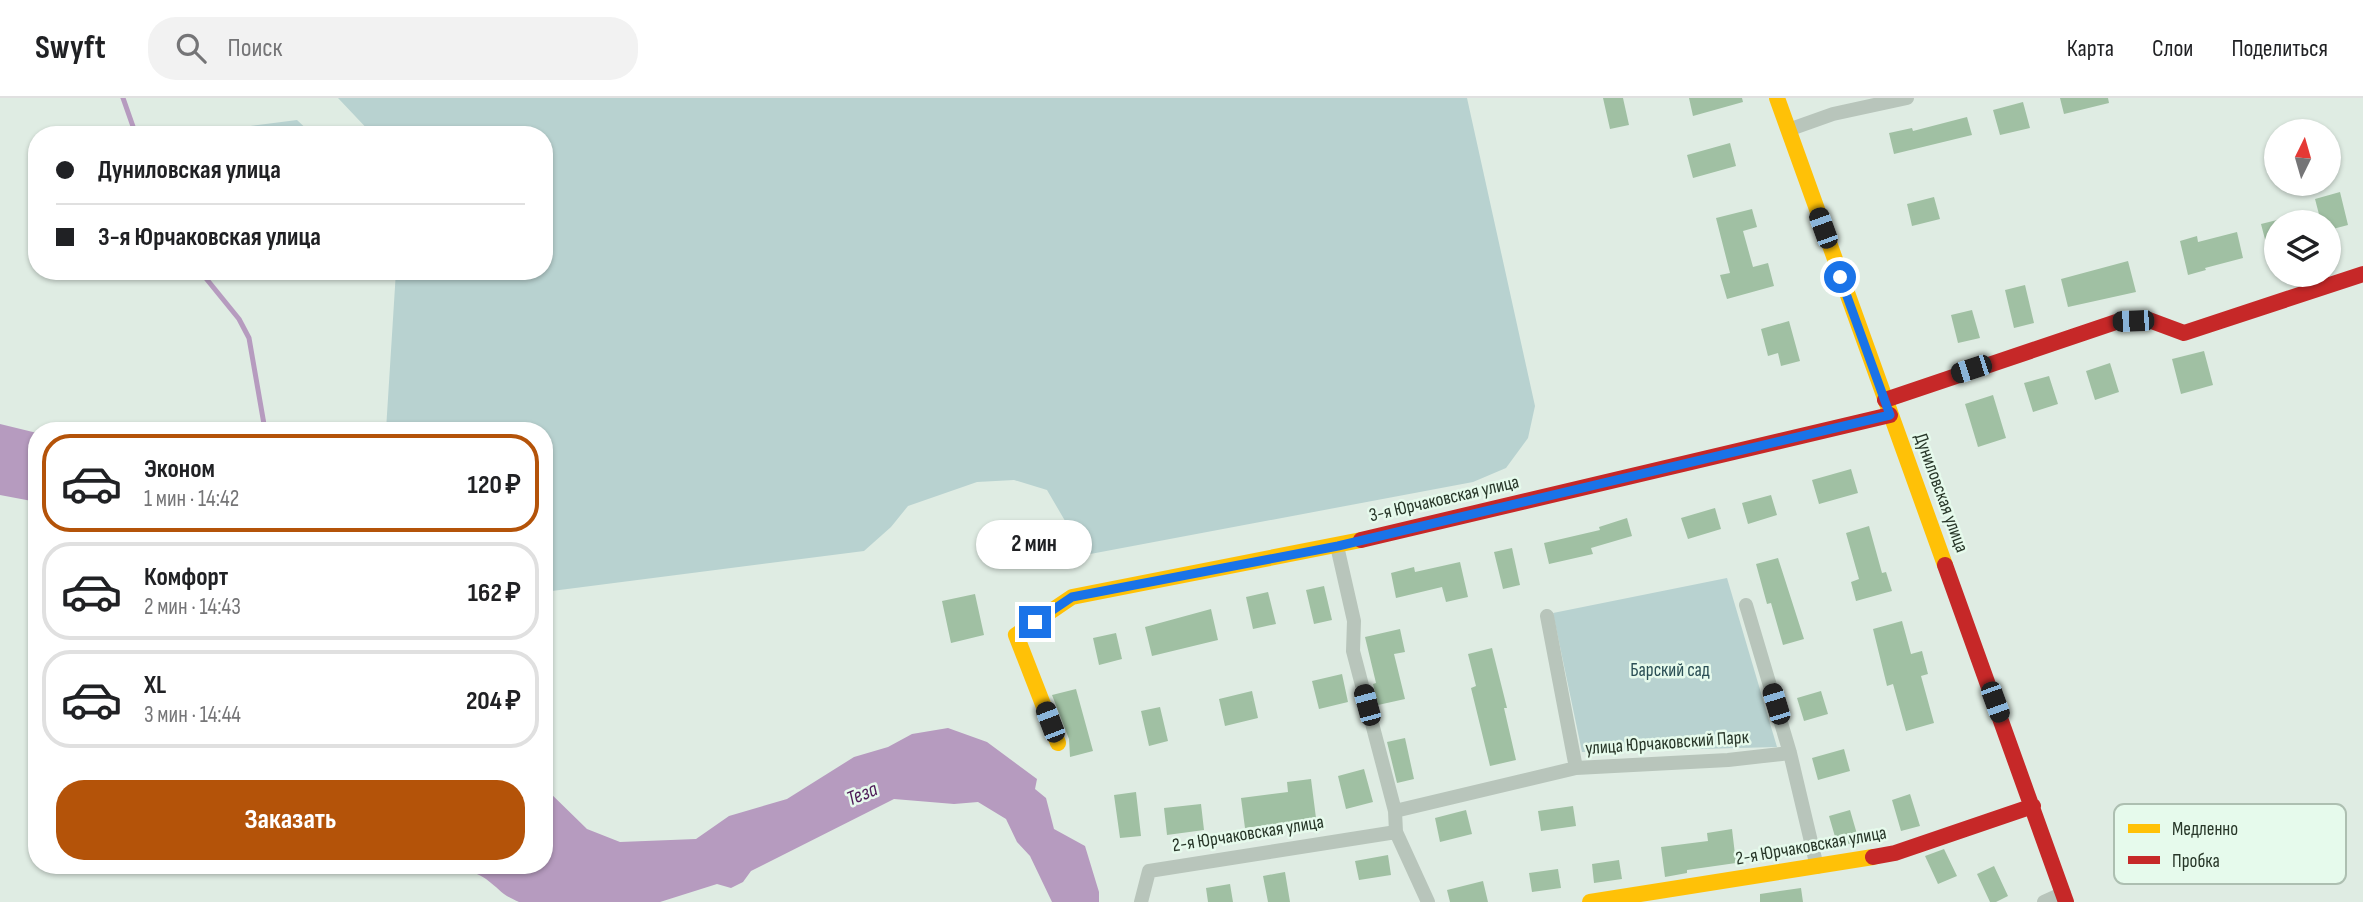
<!DOCTYPE html>
<html lang="ru">
<head>
<meta charset="utf-8">
<style>
	:root { --surface:#fff; --page:#f2f2f2; --text:#202124; --muted:#757577; --line:#e0e0e0; --accent:#b45309 }
	body { margin:0; font-family:"Sofia Sans Condensed",sans-serif; background:var(--page); color:var(--text); height:100vh; display:flex; flex-direction:column; font-size:26px; white-space:nowrap }
	* { box-sizing:border-box; margin:0 }
	p { font-size:23px; color:var(--muted) }
	.icon { flex:none; width:38px; height:38px; fill:none; stroke:currentColor; stroke-width:2; stroke-linecap:round; stroke-linejoin:round }
	.map { position:relative; flex:1; overflow:hidden }
	.drawer { position:absolute; left:28px; top:324px; width:525px; height:452px; display:flex; flex-direction:column; background:var(--surface); border-radius:28px; box-shadow:0 2px 5px #0004 }
	.drawer>* { flex:none }
	.guide { position:absolute; left:28px; top:28px; width:525px; height:154px; border-radius:28px; box-shadow:0 2px 5px #0004; display:grid; align-content:center; height:154px; padding:0 28px; background:var(--surface) }
	.needle { width:46px; rotate:5deg }
	.buttons { position:absolute; left:2264px; top:21px; display:grid; gap:14px }
	.buttons a { display:grid; place-items:center; width:77px; height:77px; border-radius:50%; background:var(--surface); box-shadow:0 2px 5px #0004; font-size:35px }
	.end { position:absolute; width:32px; height:32px; margin:-16px; border:9px solid #1a73e8; background:#fff; box-shadow:0 0 0 4px #fff }
	.from { border-radius:50% }
	.bubble { position:absolute; height:49px; border-radius:24px; background:var(--surface); box-shadow:0 2px 5px #0004; font-size:23px; font-weight:700; line-height:49px; text-align:center }
	.car { position:absolute; width:21px; height:42px; margin:-21px -10px; border-radius:9px; box-shadow:0 0 5px 2px #0007; background:linear-gradient(#222 24%,#8ab4d8 0 40%,#222 0 76%,#8ab4d8 0 86%,#222 0) }
	.guide b { display:flex; align-items:center; gap:24px; height:66px; font-size:26px }
	.guide b+b { border-top:2px solid var(--line) }
	.guide i { width:18px; height:18px; background:var(--text) }
	ul { padding:12px 0 0; list-style:none }
	li { display:flex; align-items:center; gap:21px; height:98px; margin:0 14px 10px; padding:0 14px; border:4px solid var(--line); border-radius:28px }
	li div { flex:1 }
	li b { display:block; font-size:26px }
	li em { font-style:normal; font-weight:700 }
	li.selected { border-color:var(--accent) }
	li>.icon { width:63px; height:63px; stroke-width:1.5 }
	.cta { display:flex; gap:14px; margin-top:auto; padding:14px 28px }
	.cta a { flex:1; height:80px; border-radius:28px; background:var(--accent); color:#fff; font-size:28px; font-weight:700; line-height:80px; text-align:center }
	header { display:flex; align-items:center; gap:42px; box-sizing:border-box; height:98px; padding:0 35px; background:var(--surface); border-bottom:2px solid var(--line) }
	header strong { font-size:33px }
	nav { display:flex; gap:38px; margin-inline-start:auto; font-size:24px }
	.search { width:490px; height:63px; background:var(--page); display:flex; align-items:center; gap:18px; box-sizing:border-box; padding:0 24px; border-radius:28px; color:var(--muted); font-size:26px }
	.map>svg:first-child { display:block }
</style>
</head>
<body>
<header>
<strong>Swyft</strong>
<div class="search"><svg class="icon" aria-label="search" viewBox="0 0 24 24"><circle cx="10" cy="10" r="6"/><path d="M15 15l6 6"/></svg>Поиск</div>
<nav><a>Карта</a><a>Слои</a><a>Поделиться</a></nav>
</header>
<div class="map">
<svg width="2363" height="804" viewBox="0 0 2363 804">
	<rect width="100%" height="100%" fill="#dfece3"/>
	<path fill="#b8d2d0" d="M 338,0 L 1467,0 L 1535,308 L 1528,340 L 1506,370 L 1473,384 L 1085,457 L 1047,392 L 1014,382 L 977,384 L 908,408 L 891,429 L 864,453 L 544,494 L 544,332 L 386,332 L 396,173 L 544,173 L 544,37 L 373,37 Z
		M 297,22 L 313,37 L 182,37 Z
		M 1727,480 L 1777,649 L 1582,654 L 1553,515 Z"/>
	<path fill="#b69bbf" d="M 0,326 L 37,335 L 37,404 L 0,397 Z
		M 948,630 L 987,644 L 1037,681 L 1035,691 L 1046,700 L 1054,731 L 1085,748 L 1099,794 L 1099,804 L 1052,804 L 1030,758 L 1017,744 L 1006,721 L 978,704 L 954,706 L 894,701 L 751,773 L 743,784 L 731,790 L 717,786 L 660,804 L 519,804 C 500,796 501,792 486,781 C 478,775 468,774 461,767 L 544,766 L 544,689 L 587,731 L 620,744 L 696,741 L 729,718 L 787,701 L 854,659 L 888,649 L 912,636 Z"/>
	<g fill="none" stroke-linecap="round" stroke-linejoin="round">
		<path stroke="#b69bbf" stroke-width="5" d="M 123,0 L 136,37
			M 200,173 L 239,221 L 249,240 L 265,332"/>
	</g>
	<path fill="#a0c0a3" d="M 1603,0 L 1623,0 L 1629,27 L 1610,31 Z
		M 1689,0 L 1742,0 L 1743,4 L 1693,18 Z
		M 2060,0 L 2108,0 L 2109,5 L 2064,16 Z
		M 2023,4 L 2030,30 L 2000,37 L 1993,12 Z
		M 1967,19 L 1972,37 L 1894,56 L 1889,35 L 1912,30 L 1913,33 Z
		M 1730,45 L 1736,68 L 1693,80 L 1687,57 Z
		M 2340,94 L 2348,127 L 2329,132 L 2329,124 L 2321,124 L 2315,101 Z
		M 1934,99 L 1940,121 L 1912,128 L 1907,106 Z
		M 1752,111 L 1757,129 L 1743,133 L 1753,169 L 1768,165 L 1774,188 L 1727,201 L 1720,177 L 1730,175 L 1716,120 Z
		M 2277,122 L 2277,167 L 2272,168 L 2261,126 Z
		M 2237,134 L 2243,160 L 2205,170 L 2206,172 L 2188,177 L 2180,143 L 2197,138 L 2198,144 Z
		M 2128,163 L 2136,194 L 2068,209 L 2061,181 Z
		M 2025,187 L 2034,225 L 2014,230 L 2005,192 Z
		M 1972,212 L 1980,240 L 1958,245 L 1951,217 Z
		M 1789,223 L 1800,263 L 1781,268 L 1778,255 L 1768,258 L 1761,231 Z
		M 2204,253 L 2213,287 L 2181,296 L 2172,261 Z
		M 2110,265 L 2119,294 L 2095,302 L 2086,273 Z
		M 2049,278 L 2058,306 L 2033,314 L 2024,285 Z
		M 1993,297 L 2006,340 L 1978,349 L 1965,306 Z
		M 1851,371 L 1858,395 L 1819,406 L 1812,382 Z
		M 1771,397 L 1777,417 L 1748,426 L 1742,405 Z
		M 1715,410 L 1721,431 L 1688,441 L 1681,420 Z
		M 1627,420 L 1632,438 L 1591,450 L 1593,456 L 1549,466 L 1544,445 L 1600,432 L 1599,429 Z
		M 1869,428 L 1882,475 L 1886,474 L 1892,493 L 1856,503 L 1851,484 L 1859,481 L 1846,435 Z
		M 1512,450 L 1520,487 L 1503,491 L 1494,454 Z
		M 1778,460 L 1804,541 L 1783,547 L 1771,505 L 1767,506 L 1756,466 Z
		M 1460,464 L 1468,499 L 1446,504 L 1442,489 L 1396,500 L 1391,475 L 1414,469 L 1415,474 Z
		M 1324,488 L 1332,522 L 1314,526 L 1306,492 Z
		M 1268,494 L 1276,526 L 1253,531 L 1246,499 Z
		M 975,496 L 984,537 L 951,545 L 942,503 Z
		M 1211,511 L 1218,542 L 1152,558 L 1145,529 Z
		M 1902,523 L 1911,556 L 1922,553 L 1928,576 L 1921,578 L 1934,625 L 1906,633 L 1893,586 L 1887,588 L 1873,531 Z
		M 1400,531 L 1405,554 L 1394,556 L 1405,601 L 1378,607 L 1373,586 L 1376,585 L 1365,539 Z
		M 1116,535 L 1122,561 L 1099,567 L 1093,540 Z
		M 1492,550 L 1507,610 L 1504,610 L 1516,662 L 1490,668 L 1471,590 L 1476,588 L 1468,556 Z
		M 1342,576 L 1348,604 L 1319,611 L 1312,583 Z
		M 1076,591 L 1093,653 L 1070,659 L 1069,641 L 1052,597 Z
		M 1252,593 L 1258,620 L 1225,628 L 1219,601 Z
		M 1821,593 L 1828,616 L 1804,623 L 1797,600 Z
		M 1160,609 L 1168,643 L 1149,648 L 1141,613 Z
		M 1405,640 L 1414,681 L 1397,685 L 1387,644 Z
		M 1844,651 L 1850,673 L 1818,682 L 1812,660 Z
		M 1364,671 L 1373,704 L 1346,711 L 1338,678 Z
		M 1311,681 L 1316,720 L 1245,730 L 1241,700 L 1288,694 L 1287,684 Z
		M 1136,694 L 1141,738 L 1120,740 L 1114,697 Z
		M 1910,696 L 1920,728 L 1901,733 L 1892,702 Z
		M 1201,706 L 1204,732 L 1167,737 L 1164,710 Z
		M 1573,708 L 1576,728 L 1541,733 L 1538,713 Z
		M 1466,712 L 1472,736 L 1440,744 L 1435,720 Z
		M 1850,712 L 1859,743 L 1838,749 L 1829,718 Z
		M 1732,731 L 1736,765 L 1687,772 L 1687,775 L 1665,779 L 1661,749 L 1708,743 L 1707,735 Z
		M 1944,751 L 1957,778 L 1938,786 L 1925,758 Z
		M 1388,757 L 1391,777 L 1359,782 L 1355,763 Z
		M 1619,762 L 1622,781 L 1594,785 L 1592,766 Z
		M 1994,768 L 2008,798 L 1996,804 L 1990,804 L 1977,776 Z
		M 1558,771 L 1561,790 L 1532,794 L 1529,775 Z
		M 1285,774 L 1290,804 L 1268,804 L 1263,778 Z
		M 1483,783 L 1488,804 L 1450,804 L 1447,792 Z
		M 1230,786 L 1233,804 L 1208,804 L 1206,790 Z
		M 1801,790 L 1803,804 L 1760,804 L 1760,796 Z"/>
	<g fill="none" stroke-linecap="round" stroke-linejoin="round">
		<path stroke="#b8c5bb" stroke-width="14" d="M 1788,32 L 1833,16 L 1907,0
			M 1337,448 L 1354,523 L 1353,553 L 1395,713 L 1396,734 L 1428,804
			M 1746,507 L 1790,655 L 1817,769
			M 1547,518 L 1576,670 L 1728,662 L 1790,655
			M 1395,713 L 1576,670
			M 1141,804 L 1149,773 L 1396,734
			M 2044,804 L 2064,795"/>
		<path stroke="#ffc107" stroke-width="16" d="M 1777,0 L 1945,467
			M 1058,645 L 1016,537 L 1072,499 L 1361,442
			M 1590,804 L 1873,759"/>
		<path stroke="#c62828" stroke-width="16" d="M 1885,302 L 2116,224 L 2149,222 L 2184,235 L 2363,176
			M 1361,442 L 1890,317
			M 1945,467 L 2066,804
			M 1873,759 L 1895,755 L 2033,708"/>
	</g>
	<g fill="none" stroke-linecap="round" stroke-linejoin="round">
		<path stroke="#1a73e8" stroke-width="9" d="M 1035,524 L 1072,499 L 1338,448 L 1890,317 L 1840,179"/>
	</g>
	<g text-anchor="middle" dominant-baseline="central" stroke-width="5" stroke-linejoin="round" paint-order="stroke">
		<g font-size="19" fill="#273628" stroke="#e6faec">
			<text transform="translate(1941 395) rotate(70)">Дуниловская улица</text>
			<text transform="translate(1444 401) rotate(-13)">3-я Юрчаковская улица</text>
			<text transform="translate(1667 645) rotate(-4)">улица Юрчаковский Парк</text>
			<text transform="translate(1248 736) rotate(-9)">2-я Юрчаковская улица</text>
			<text transform="translate(1811 748) rotate(-10)">2-я Юрчаковская улица</text>
		</g>
		<g font-size="19" fill="#2a4e54" stroke="#e6faec">
			<text x="1670" y="572">Барский сад</text>
		</g>
		<g font-size="21" font-style="italic" fill="#4e1b58" stroke="#e6faec">
			<text transform="translate(862 696) rotate(-22)">Теза</text>
		</g>
	</g>
	<rect x="2114" y="706" width="232" height="80" rx="10" fill="#e6faec" stroke="#adbfb1" stroke-width="2"/>
	<rect x="2128" y="726" width="32" height="9" fill="#ffc107"/>
	<rect x="2128" y="758" width="32" height="8" fill="#c62828"/>
	<g font-size="19" fill="#273628">
		<text x="2172" y="737">Медленно</text>
		<text x="2172" y="769">Пробка</text>
	</g>
</svg>
<div class="buttons">
<a><svg class="needle" viewBox="-14 -14 28 28"><path d="M0-13l5 13h-10z" fill="#e53935"/><path d="M0 13l5-13h-10z" fill="#757577"/></svg></a>
<a><svg class="icon" aria-label="layers" viewBox="0 0 24 24"><path d="M12 4l9 5-9 5-9-5zM3 14l9 5 9-5"/></svg></a>
</div>
<i class="end from" style="left:1840px;top:179px"></i>
<i class="end" style="left:1035px;top:524px"></i>
<div class="bubble" style="left:976px;top:422px;width:116px">2 мин</div>
<i class="car" style="left:1823px;top:130px;rotate:340deg"></i>
<i class="car" style="left:2133px;top:223px;rotate:268deg"></i>
<i class="car" style="left:1971px;top:271px;rotate:252deg"></i>
<i class="car" style="left:1995px;top:604px;rotate:160deg"></i>
<i class="car" style="left:1776px;top:606px;rotate:343deg"></i>
<i class="car" style="left:1367px;top:607px;rotate:345deg"></i>
<i class="car" style="left:1050px;top:624px;rotate:339deg"></i>
<div class="guide">
<b><i class="from"></i>Дуниловская улица</b>
<b><i></i>3-я Юрчаковская улица</b>
</div>
<section class="drawer">
<ul>
<li class="selected"><svg class="icon" aria-label="car" viewBox="0 0 24 24"><path d="M5 17H2v-5l4-1 3-4h7l3 4 3 1v5h-3M9 17h6M6 11h13"/><circle cx="7" cy="17" r="2"/><circle cx="17" cy="17" r="2"/></svg><div><b>Эконом</b><p>1 мин · 14:42</p></div><em>120 ₽</em></li>
<li><svg class="icon" aria-label="car" viewBox="0 0 24 24"><path d="M5 17H2v-5l4-1 3-4h7l3 4 3 1v5h-3M9 17h6M6 11h13"/><circle cx="7" cy="17" r="2"/><circle cx="17" cy="17" r="2"/></svg><div><b>Комфорт</b><p>2 мин · 14:43</p></div><em>162 ₽</em></li>
<li><svg class="icon" aria-label="car" viewBox="0 0 24 24"><path d="M5 17H2v-5l4-1 3-4h7l3 4 3 1v5h-3M9 17h6M6 11h13"/><circle cx="7" cy="17" r="2"/><circle cx="17" cy="17" r="2"/></svg><div><b>XL</b><p>3 мин · 14:44</p></div><em>204 ₽</em></li>
</ul>
<div class="cta"><a>Заказать</a></div>
</section>
</div>
</body>
</html>
